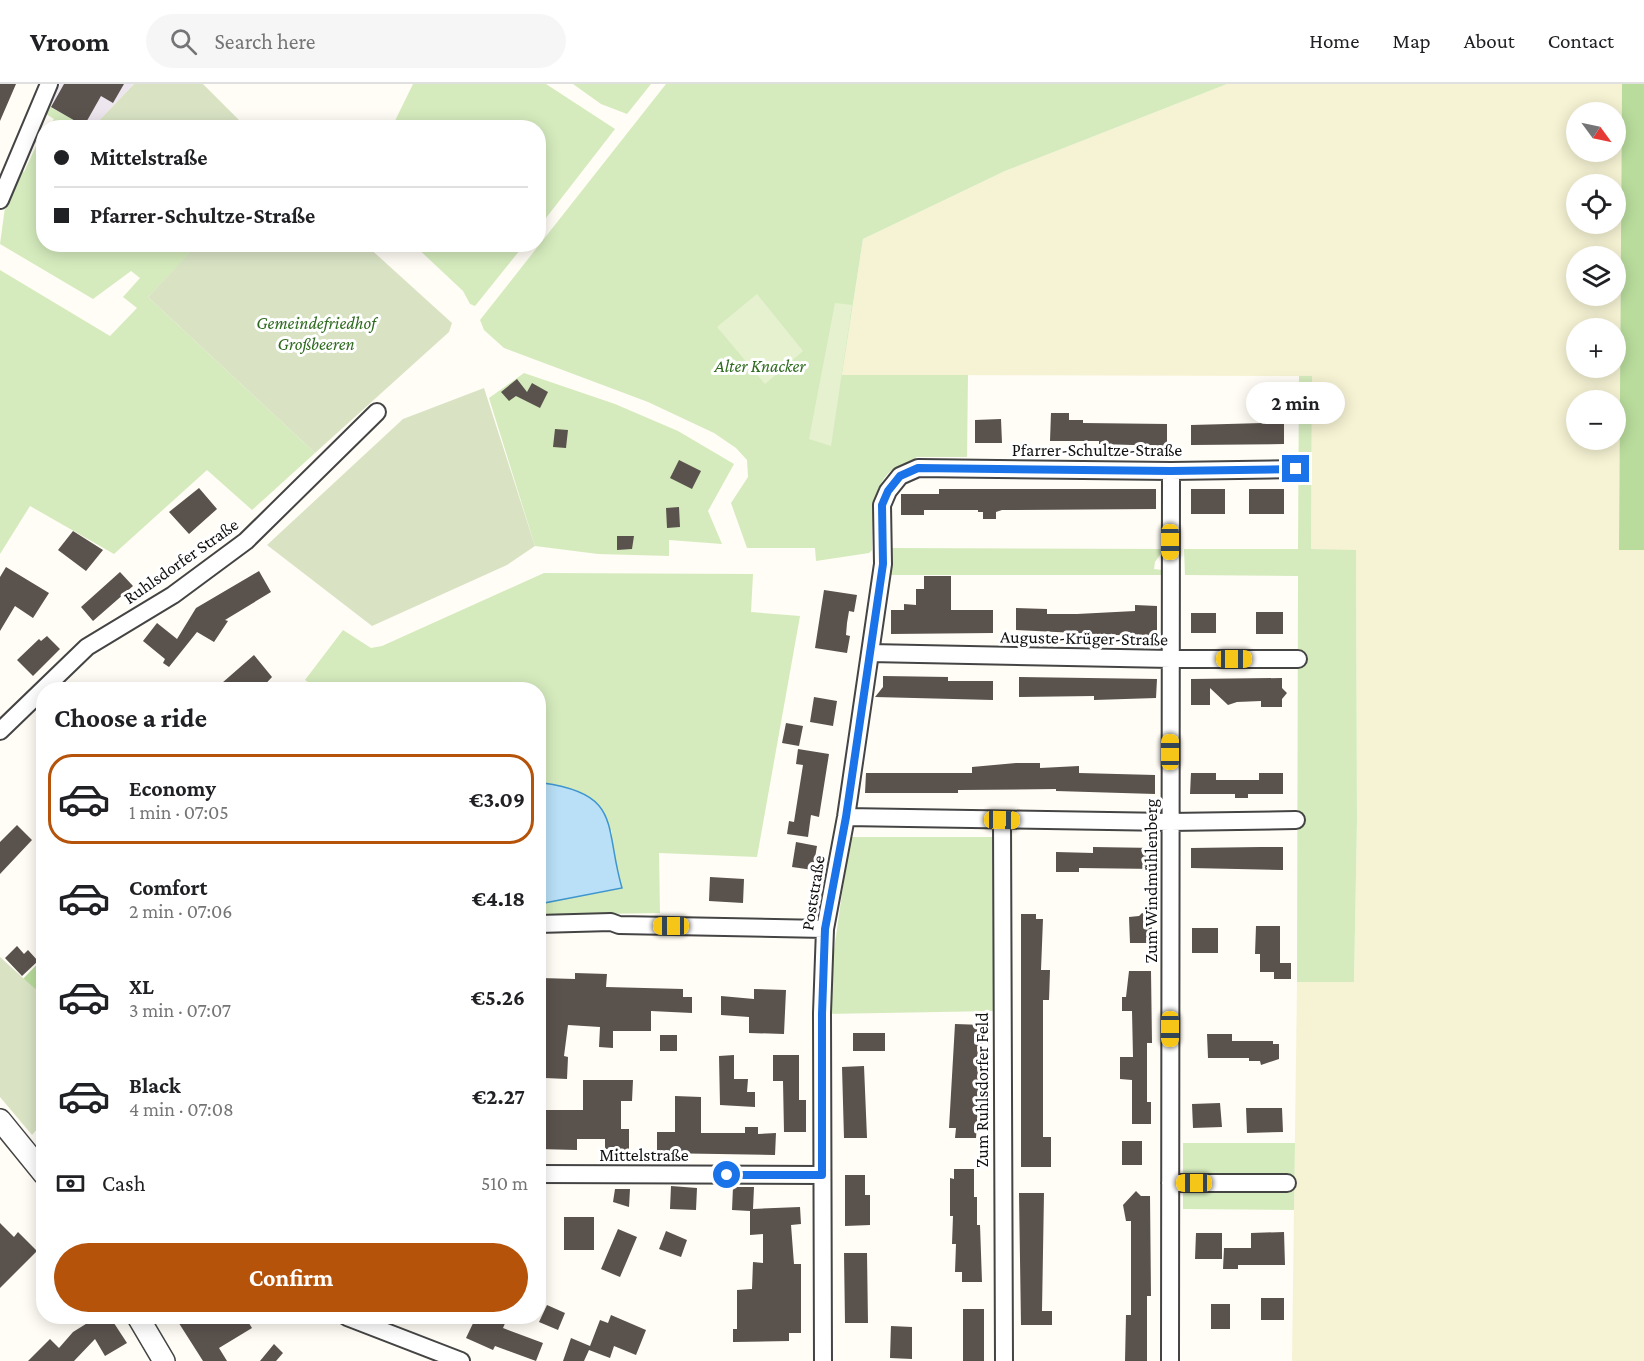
<!DOCTYPE html>
<html lang="en">
<head>
<meta charset="utf-8">
<style>
	:root { --surface:#fff; --page:#f6f6f6; --text:#202124; --muted:#757577; --line:#e0e0e0; --accent:#b45309 }
	body { margin:0; font-family:"Crimson Pro",serif; background:var(--page); color:var(--text); height:100vh; display:flex; flex-direction:column; font-size:22px; white-space:nowrap }
	* { box-sizing:border-box; margin:0 }
	p { font-size:20px; color:var(--muted) }
	.icon { flex:none; width:33px; height:33px; fill:none; stroke:currentColor; stroke-width:2; stroke-linecap:round; stroke-linejoin:round }
	.map { position:relative; flex:1; overflow:hidden }
	.sheet { position:absolute; left:36px; top:598px; width:510px; height:642px; display:flex; flex-direction:column; background:var(--surface); border-radius:24px; box-shadow:0 3px 15px #0003 }
	.sheet>* { flex:none }
	.banner { position:absolute; left:36px; top:36px; width:510px; height:132px; border-radius:24px; box-shadow:0 3px 15px #0003; display:grid; align-content:center; height:132px; padding:0 18px; background:var(--surface) }
	.needle { width:39px; rotate:123deg }
	.controls { position:absolute; left:1566px; top:18px; display:grid; gap:12px }
	.controls a { display:grid; place-items:center; width:60px; height:60px; border-radius:50%; background:var(--surface); box-shadow:0 3px 15px #0003; font-size:30px }
	.end { position:absolute; width:27px; height:27px; margin:-14px; border:8px solid #1a73e8; background:#fff; box-shadow:0 0 0 3px #fff }
	.from { border-radius:50% }
	.bubble { position:absolute; height:42px; border-radius:21px; background:var(--surface); box-shadow:0 3px 15px #0003; font-size:20px; font-weight:700; line-height:42px; text-align:center }
	.car { position:absolute; width:18px; height:36px; margin:-18px -9px; border-radius:8px; box-shadow:0 0 4px 2px #0007; background:linear-gradient(#f5c518 24%,#345 0 40%,#f5c518 0 76%,#345 0 86%,#f5c518 0) }
	.banner b { display:flex; align-items:center; gap:21px; height:57px; font-size:22px }
	.banner b+b { border-top:2px solid var(--line) }
	.banner i { width:15px; height:15px; background:var(--text) }
	ul { padding:0; list-style:none }
	li { display:flex; align-items:center; gap:18px; height:90px; margin:0 12px 9px; padding:0 6px; border:3px solid transparent; border-radius:24px }
	li div { flex:1 }
	li b { display:block; font-size:22px }
	li em { font-style:normal; font-weight:700 }
	li.current { border-color:var(--accent) }
	li>.icon { width:54px; height:54px; stroke-width:1.5 }
	h2 { padding:0 18px; font-size:27px; line-height:72px }
	.pay { display:flex; align-items:center; gap:15px; height:66px; padding:0 18px; font-size:22px }
	.pay p { margin-inline-start:auto }
	.primary-button { display:flex; gap:12px; margin-top:auto; padding:12px 18px }
	.primary-button a { flex:1; height:69px; border-radius:36px; background:var(--accent); color:#fff; font-size:24px; font-weight:700; line-height:69px; text-align:center }
	header { display:flex; align-items:center; gap:36px; box-sizing:border-box; height:84px; padding:0 30px; background:var(--surface); border-bottom:2px solid var(--line) }
	header strong { font-size:28px }
	nav { display:flex; gap:33px; margin-inline-start:auto; font-size:21px }
	.search { width:420px; height:54px; background:var(--page); display:flex; align-items:center; gap:15px; box-sizing:border-box; padding:0 21px; border-radius:33px; color:var(--muted); font-size:22px }
	.map>svg:first-child { display:block }
</style>
</head>
<body>
<header>
<strong>Vroom</strong>
<div class="search"><svg class="icon" aria-label="search" viewBox="0 0 24 24"><circle cx="10" cy="10" r="6"/><path d="M15 15l6 6"/></svg>Search here</div>
<nav><a>Home</a><a>Map</a><a>About</a><a>Contact</a></nav>
</header>
<div class="map">
<svg width="1644" height="1277" viewBox="0 0 1644 1277">
	<rect width="100%" height="100%" fill="#fffdf5"/>
	<path fill="#eee6ef" d="M 60,0 L 134,0 L 93,43 L 87,43 L 50,23 Z"/>
	<path fill="#f6f3d4" fill-rule="evenodd" d="M 1227,0 L 1622,0 L 1619,465 L 1644,466 L 1644,1277 L 1292,1277 L 1297,898 L 1354,898 L 1357,736 L 1356,467 L 1311,465 L 1312,292 L 842,291 L 863,155 L 1005,87 ZM 1576,28 L 1616,28 L 1616,68 L 1576,68 ZM 1576,100 L 1616,100 L 1616,140 L 1576,140 ZM 1576,172 L 1616,172 L 1616,212 L 1576,212 ZM 1576,244 L 1616,244 L 1616,284 L 1576,284 ZM 1576,316 L 1616,316 L 1616,356 L 1576,356 Z"/>
	<path fill="#d5ebbd" d="M 413,0 L 546,0 L 615,45 L 539,143 L 538,44 L 392,43 Z
		M 573,0 L 651,0 L 627,30 L 601,20 Z
		M 666,0 L 1227,0 L 1005,87 L 863,155 L 842,291 L 968,291 L 967,373 L 916,373 L 916,377 C 869,382 873,432 872,466 L 869,469 L 816,477 L 815,464 L 747,464 L 731,419 L 748,393 L 747,376 L 736,364 L 714,349 L 648,318 L 504,264 L 484,246 L 480,236 Z
		M 50,23 L 87,43 L 50,43 L 54,35 L 46,30 Z
		M 35,56 L 42,59 L 43,56 L 44,160 L 198,161 L 148,213 L 315,369 L 252,426 L 207,386 L 114,470 L 30,422 L 0,470 L 0,186 L 110,252 L 137,224 L 123,213 L 140,194 L 131,187 L 93,215 L 0,160 L 6,116 L 20,87 L 24,88 L 37,60 L 33,58 Z
		M 414,161 L 524,161 L 475,222 L 470,220 L 463,207 Z
		M 524,289 L 615,320 L 678,347 L 734,380 L 708,427 L 722,460 L 669,456 L 669,472 L 598,470 L 535,462 L 489,314 Z
		M 1299,292 L 1312,292 L 1311,465 L 1356,466 L 1357,736 L 1354,898 L 1297,898 L 1298,492 L 1185,491 L 1184,465 L 1298,465 Z
		M 890,464 L 1164,465 L 1155,478 L 1154,485 L 1162,486 L 1165,491 L 890,491 Z
		M 544,489 L 753,490 L 751,528 L 800,532 L 757,773 L 659,769 L 660,829 L 539,831 L 539,820 L 622,803 L 612,768 L 612,747 L 543,699 L 539,700 L 538,606 L 306,606 L 311,600 L 305,596 L 343,546 L 371,564 L 382,562 Z
		M 850,753 L 994,753 L 995,927 L 825,930 Z
		M 1183,1059 L 1295,1059 L 1294,1126 L 1183,1125 L 1183,1108 L 1287,1108 L 1288,1092 L 1183,1091 Z"/>
	<path fill="#b9dc9c" d="M 1622,0 L 1644,0 L 1644,466 L 1619,466 Z
		M 43,874 L 43,912 L 23,895 Z"/>
	<path fill="#d9e3c4" d="M 134,0 L 203,0 L 246,43 L 93,43 Z
		M 198,160 L 366,161 L 452,239 L 449,248 L 315,369 L 148,213 Z
		M 484,304 L 535,462 L 507,481 L 372,542 L 267,461 L 403,335 Z
		M 0,873 L 43,912 L 43,1038 L 32,1051 L 0,1013 Z"/>
	<path fill="#e6f2cf" d="M 757,210 L 803,267 L 765,300 L 717,243 Z
		M 835,219 L 852,221 L 831,362 L 809,355 Z"/>
	<path fill="#b9e0f7" stroke="#3f96cf" stroke-width="1.5" d="M 543,699 C 623,710 604,743 622,804 L 539,820 L 538,701 Z"/>
	<path fill="#5a524d" d="M 0,0 L 16,0 L 0,37 Z
		M 64,0 L 124,0 L 113,19 L 101,12 L 84,42 L 51,23 Z
		M 517,295 L 527,308 L 532,299 L 548,308 L 540,324 L 516,312 L 509,317 L 501,308 Z
		M 1264,327 L 1279,327 L 1279,333 L 1284,333 L 1284,360 L 1191,361 L 1191,341 L 1264,339 Z
		M 1051,329 L 1069,329 L 1069,336 L 1083,336 L 1083,339 L 1167,340 L 1167,362 L 1099,360 L 1099,357 L 1050,357 Z
		M 1001,335 L 1002,359 L 975,359 L 975,336 Z
		M 555,345 L 568,346 L 566,364 L 553,363 Z
		M 679,376 L 701,387 L 692,405 L 670,394 Z
		M 199,404 L 217,425 L 189,450 L 169,428 Z
		M 939,405 L 1156,405 L 1156,425 L 1002,426 L 996,428 L 996,435 L 983,435 L 983,428 L 978,428 L 978,426 L 924,426 L 924,431 L 901,431 L 901,410 L 939,410 Z
		M 1191,405 L 1225,405 L 1225,430 L 1191,430 Z
		M 1249,405 L 1284,405 L 1284,430 L 1249,430 Z
		M 679,423 L 680,443 L 667,444 L 666,424 Z
		M 73,447 L 103,466 L 86,487 L 58,466 Z
		M 617,452 L 634,452 L 632,465 L 617,466 Z
		M 6,483 L 49,509 L 33,534 L 15,522 L 0,547 L 0,493 Z
		M 259,487 L 271,508 L 225,536 L 228,537 L 214,558 L 197,548 L 169,583 L 163,579 L 165,575 L 143,557 L 157,539 L 177,555 L 196,524 Z
		M 120,488 L 133,502 L 93,537 L 81,523 Z
		M 924,492 L 951,492 L 951,526 L 993,526 L 993,549 L 891,550 L 891,526 L 904,526 L 904,520 L 916,521 L 916,505 L 924,505 Z
		M 824,506 L 857,511 L 854,528 L 849,527 L 847,539 L 846,551 L 850,552 L 847,569 L 815,564 Z
		M 1135,521 L 1157,522 L 1157,553 L 1016,546 L 1016,524 L 1047,525 L 1047,530 L 1077,530 L 1135,527 Z
		M 1256,528 L 1283,528 L 1283,550 L 1256,550 Z
		M 1191,529 L 1216,529 L 1216,549 L 1191,549 Z
		M 47,552 L 60,565 L 33,592 L 17,576 L 39,555 L 41,557 Z
		M 254,571 L 272,593 L 260,606 L 214,606 Z
		M 883,592 L 948,593 L 948,597 L 993,597 L 993,616 L 875,613 L 883,603 Z
		M 1019,593 L 1157,595 L 1156,614 L 1094,616 L 1094,612 L 1019,613 Z
		M 1282,594 L 1282,604 L 1287,609 L 1282,615 L 1282,623 L 1261,623 L 1261,617 L 1237,618 L 1228,621 L 1210,604 L 1210,621 L 1191,621 L 1191,595 Z
		M 814,613 L 837,617 L 833,642 L 810,638 Z
		M 786,639 L 803,642 L 799,662 L 782,659 Z
		M 798,665 L 829,670 L 819,733 L 811,731 L 808,753 L 787,750 L 789,737 L 794,738 L 803,681 L 796,680 Z
		M 1016,679 L 1040,679 L 1040,684 L 1079,682 L 1079,689 L 1155,691 L 1155,710 L 1056,707 L 1056,705 L 958,706 L 958,709 L 865,709 L 866,689 L 972,689 L 972,683 Z
		M 1191,689 L 1216,689 L 1216,696 L 1259,696 L 1259,689 L 1283,689 L 1283,710 L 1248,710 L 1248,714 L 1235,714 L 1235,710 L 1190,710 Z
		M 17,741 L 32,756 L 0,790 L 0,758 Z
		M 796,758 L 817,762 L 813,786 L 792,783 Z
		M 1093,763 L 1156,764 L 1156,785 L 1079,784 L 1079,788 L 1056,788 L 1056,768 L 1093,769 Z
		M 1261,763 L 1283,763 L 1283,786 L 1191,784 L 1191,764 Z
		M 710,793 L 744,795 L 743,819 L 709,817 Z
		M 1142,829 L 1152,833 L 1152,859 L 1130,859 L 1129,833 L 1139,832 Z
		M 1021,830 L 1036,830 L 1036,835 L 1043,835 L 1041,886 L 1050,886 L 1049,916 L 1043,916 L 1043,1053 L 1051,1053 L 1051,1083 L 1021,1083 Z
		M 1256,842 L 1280,842 L 1280,879 L 1291,879 L 1291,895 L 1274,895 L 1274,888 L 1260,888 L 1260,870 L 1255,870 Z
		M 1192,844 L 1218,844 L 1218,869 L 1192,869 Z
		M 17,862 L 24,870 L 28,866 L 38,877 L 22,892 L 5,874 Z
		M 1129,887 L 1151,887 L 1152,959 L 1147,959 L 1147,1018 L 1151,1018 L 1151,1040 L 1132,1040 L 1132,996 L 1120,995 L 1120,973 L 1133,973 L 1132,927 L 1122,927 L 1122,913 L 1126,913 Z
		M 575,889 L 607,890 L 606,903 L 683,905 L 683,913 L 692,913 L 692,929 L 651,927 L 651,947 L 613,947 L 613,964 L 599,963 L 600,943 L 568,941 L 564,972 L 568,973 L 567,995 L 545,994 L 546,961 L 540,960 L 539,950 L 541,894 L 575,895 Z
		M 754,905 L 786,906 L 784,950 L 749,949 L 749,933 L 721,931 L 721,912 L 754,915 Z
		M 955,940 L 984,941 L 976,1054 L 955,1054 L 956,1044 L 949,1044 Z
		M 853,949 L 885,949 L 885,967 L 853,967 Z
		M 1207,950 L 1232,950 L 1232,957 L 1273,957 L 1273,960 L 1279,960 L 1279,975 L 1261,981 L 1260,977 L 1249,977 L 1249,974 L 1208,974 Z
		M 660,951 L 677,951 L 677,967 L 660,967 Z
		M 734,971 L 734,995 L 748,995 L 747,1008 L 755,1008 L 755,1023 L 720,1021 L 719,972 Z
		M 773,971 L 799,971 L 799,1016 L 806,1016 L 806,1048 L 784,1048 L 783,997 L 773,997 Z
		M 864,982 L 867,1054 L 844,1054 L 842,983 Z
		M 583,996 L 633,996 L 632,1017 L 621,1017 L 621,1045 L 629,1045 L 629,1066 L 605,1065 L 605,1055 L 577,1055 L 577,1066 L 538,1065 L 538,1026 L 583,1026 Z
		M 675,1012 L 701,1013 L 701,1049 L 745,1049 L 745,1043 L 758,1043 L 758,1050 L 776,1049 L 775,1071 L 657,1069 L 657,1048 L 675,1048 Z
		M 1220,1019 L 1222,1043 L 1193,1044 L 1192,1020 Z
		M 1246,1024 L 1282,1024 L 1283,1048 L 1247,1049 Z
		M 1122,1057 L 1142,1057 L 1142,1081 L 1122,1081 Z
		M 954,1085 L 974,1085 L 974,1113 L 977,1113 L 977,1141 L 980,1141 L 982,1198 L 962,1198 L 962,1188 L 955,1188 L 956,1160 L 952,1160 L 953,1132 L 950,1132 L 950,1094 L 954,1095 Z
		M 845,1091 L 865,1091 L 865,1111 L 870,1111 L 870,1141 L 845,1142 Z
		M 671,1102 L 697,1104 L 696,1126 L 670,1125 Z
		M 733,1103 L 754,1103 L 753,1125 L 800,1123 L 801,1140 L 791,1141 L 794,1180 L 801,1180 L 801,1249 L 789,1249 L 789,1257 L 733,1258 L 733,1245 L 737,1245 L 737,1206 L 752,1205 L 753,1178 L 763,1179 L 763,1150 L 750,1151 L 750,1127 L 732,1126 Z
		M 615,1105 L 630,1105 L 629,1123 L 613,1118 Z
		M 1136,1107 L 1141,1112 L 1150,1112 L 1151,1212 L 1147,1212 L 1147,1277 L 1125,1277 L 1126,1231 L 1131,1231 L 1131,1137 L 1126,1137 L 1123,1121 Z
		M 1019,1109 L 1044,1109 L 1042,1227 L 1052,1227 L 1052,1241 L 1021,1241 Z
		M 564,1133 L 594,1133 L 594,1166 L 564,1166 Z
		M 0,1139 L 14,1153 L 18,1148 L 37,1167 L 0,1204 Z
		M 618,1145 L 637,1153 L 620,1193 L 601,1185 Z
		M 666,1147 L 687,1156 L 681,1173 L 659,1165 Z
		M 1284,1148 L 1285,1181 L 1238,1181 L 1238,1185 L 1223,1185 L 1224,1164 L 1251,1164 L 1251,1149 Z
		M 1196,1149 L 1222,1149 L 1222,1175 L 1195,1175 Z
		M 844,1169 L 867,1169 L 868,1239 L 845,1239 Z
		M 1261,1214 L 1284,1214 L 1284,1236 L 1261,1236 Z
		M 1211,1220 L 1230,1220 L 1230,1245 L 1211,1245 Z
		M 547,1221 L 565,1229 L 558,1246 L 539,1238 Z
		M 963,1225 L 984,1225 L 984,1277 L 963,1277 Z
		M 611,1231 L 646,1246 L 636,1271 L 614,1262 L 610,1274 L 589,1266 L 584,1277 L 563,1277 L 571,1254 L 590,1262 L 600,1236 L 608,1239 Z
		M 97,1233 L 110,1233 L 127,1259 L 105,1272 L 95,1255 L 74,1277 L 28,1277 L 50,1255 L 59,1264 L 73,1248 Z
		M 175,1233 L 232,1233 L 235,1238 L 245,1233 L 252,1244 L 219,1264 L 227,1277 L 203,1277 Z
		M 476,1233 L 498,1233 L 506,1237 L 503,1244 L 543,1259 L 536,1277 L 495,1262 L 493,1266 L 466,1254 Z
		M 891,1242 L 912,1243 L 912,1275 L 890,1274 Z
		M 274,1260 L 283,1269 L 276,1277 L 260,1277 Z"/>
	<g fill="none" stroke-linecap="round" stroke-linejoin="round">
		<g stroke="#444" stroke-width="20">
			<path id="minor" d="M 0,116 L 49,0
				M 870,569 L 1171,575 L 1298,575
				M 0,647 L 87,563 L 173,511 L 246,457 L 377,328
				M 846,733 L 1170,738 L 1296,736
				M 1002,736 L 1004,1277
				M 538,840 L 611,838 L 619,841 L 825,845
				M 538,1090 L 822,1091
				M 1170,1099 L 1287,1099
				M 347,1233 L 461,1277
				M 823,1277 L 822,929 L 825,845 L 846,733 L 883,480 L 882,421 L 888,407 L 900,392 L 918,384 L 1171,387 L 1296,385
				M 1170,1277 L 1171,387"/>
		</g>
		<g stroke="#444" stroke-width="24">
			<path id="tertiary" d="M 0,1036 L 44,1090
				M 138,1233 L 164,1277"/>
		</g>
		<use href="#minor" stroke="#fff" stroke-width="16"/>
		<use href="#tertiary" stroke="#fff" stroke-width="21"/>
	</g>
	<g fill="none" stroke-linecap="round" stroke-linejoin="round">
		<path stroke="#1a73e8" stroke-width="8" d="M 727,1091 L 822,1091 L 822,930 L 825,845 L 846,733 L 883,480 L 882,421 L 888,407 L 900,392 L 918,384 L 1171,387 L 1296,385"/>
	</g>
	<g text-anchor="middle" dominant-baseline="central" stroke-width="6" stroke-linejoin="round" paint-order="stroke">
		<g font-size="18" font-style="italic" fill="#2f6b1f" stroke="#fff">
			<text x="316" y="239">Gemeindefriedhof<tspan x="316" dy="21">Großbeeren</tspan></text>
			<text x="760" y="282">Alter Knacker</text>
		</g>
		<g font-size="18" fill="#111" stroke="#fff">
			<text x="1097" y="366">Pfarrer-Schultze-Straße</text>
			<text transform="translate(181 477) rotate(-35)">Ruhlsdorfer Straße</text>
			<text transform="translate(1084 554) rotate(1)">Auguste-Krüger-Straße</text>
			<text transform="translate(1151 797) rotate(-90)">Zum Windmühlenberg</text>
			<text transform="translate(813 809) rotate(-81)">Poststraße</text>
			<text transform="translate(982 1006) rotate(-90)">Zum Ruhlsdorfer Feld</text>
			<text x="644" y="1071">Mittelstraße</text>
		</g>
	</g>
</svg>
<div class="controls">
<a><svg class="needle" viewBox="-14 -14 28 28"><path d="M0-13l5 13h-10z" fill="#e53935"/><path d="M0 13l5-13h-10z" fill="#757577"/></svg></a>
<a><svg class="icon" aria-label="locate" viewBox="0 0 24 24"><circle cx="12" cy="12" r="6"/><path d="M12 2v4M12 18v4M2 12h4M18 12h4"/></svg></a>
<a><svg class="icon" aria-label="layers" viewBox="0 0 24 24"><path d="M12 4l9 5-9 5-9-5zM3 14l9 5 9-5"/></svg></a>
<a>+</a>
<a>−</a>
</div>
<i class="end from" style="left:727px;top:1091px"></i>
<i class="end" style="left:1296px;top:385px"></i>
<div class="bubble" style="left:1246px;top:298px;width:99px">2 min</div>
<i class="car" style="left:1170px;top:458px;rotate:180deg"></i>
<i class="car" style="left:1234px;top:575px;rotate:90deg"></i>
<i class="car" style="left:1170px;top:668px;rotate:0deg"></i>
<i class="car" style="left:1002px;top:736px;rotate:91deg"></i>
<i class="car" style="left:671px;top:842px;rotate:270deg"></i>
<i class="car" style="left:1170px;top:945px;rotate:180deg"></i>
<i class="car" style="left:1194px;top:1099px;rotate:270deg"></i>
<div class="banner">
<b><i class="from"></i>Mittelstraße</b>
<b><i></i>Pfarrer-Schultze-Straße</b>
</div>
<section class="sheet">
<h2>Choose a ride</h2>
<ul>
<li class="current"><svg class="icon" aria-label="car" viewBox="0 0 24 24"><path d="M5 17H2v-5l4-1 3-4h7l3 4 3 1v5h-3M9 17h6M6 11h13"/><circle cx="7" cy="17" r="2"/><circle cx="17" cy="17" r="2"/></svg><div><b>Economy</b><p>1 min · 07:05</p></div><em>€3.09</em></li>
<li><svg class="icon" aria-label="car" viewBox="0 0 24 24"><path d="M5 17H2v-5l4-1 3-4h7l3 4 3 1v5h-3M9 17h6M6 11h13"/><circle cx="7" cy="17" r="2"/><circle cx="17" cy="17" r="2"/></svg><div><b>Comfort</b><p>2 min · 07:06</p></div><em>€4.18</em></li>
<li><svg class="icon" aria-label="car" viewBox="0 0 24 24"><path d="M5 17H2v-5l4-1 3-4h7l3 4 3 1v5h-3M9 17h6M6 11h13"/><circle cx="7" cy="17" r="2"/><circle cx="17" cy="17" r="2"/></svg><div><b>XL</b><p>3 min · 07:07</p></div><em>€5.26</em></li>
<li><svg class="icon" aria-label="car" viewBox="0 0 24 24"><path d="M5 17H2v-5l4-1 3-4h7l3 4 3 1v5h-3M9 17h6M6 11h13"/><circle cx="7" cy="17" r="2"/><circle cx="17" cy="17" r="2"/></svg><div><b>Black</b><p>4 min · 07:08</p></div><em>€2.27</em></li>
</ul>
<div class="pay"><svg class="icon" aria-label="cash" viewBox="0 0 24 24"><path d="M3 7h18v10H3z"/><circle cx="12" cy="12" r="2"/></svg>Cash<p>510 m</p></div>
<div class="primary-button"><a>Confirm</a></div>
</section>
</div>
</body>
</html>
